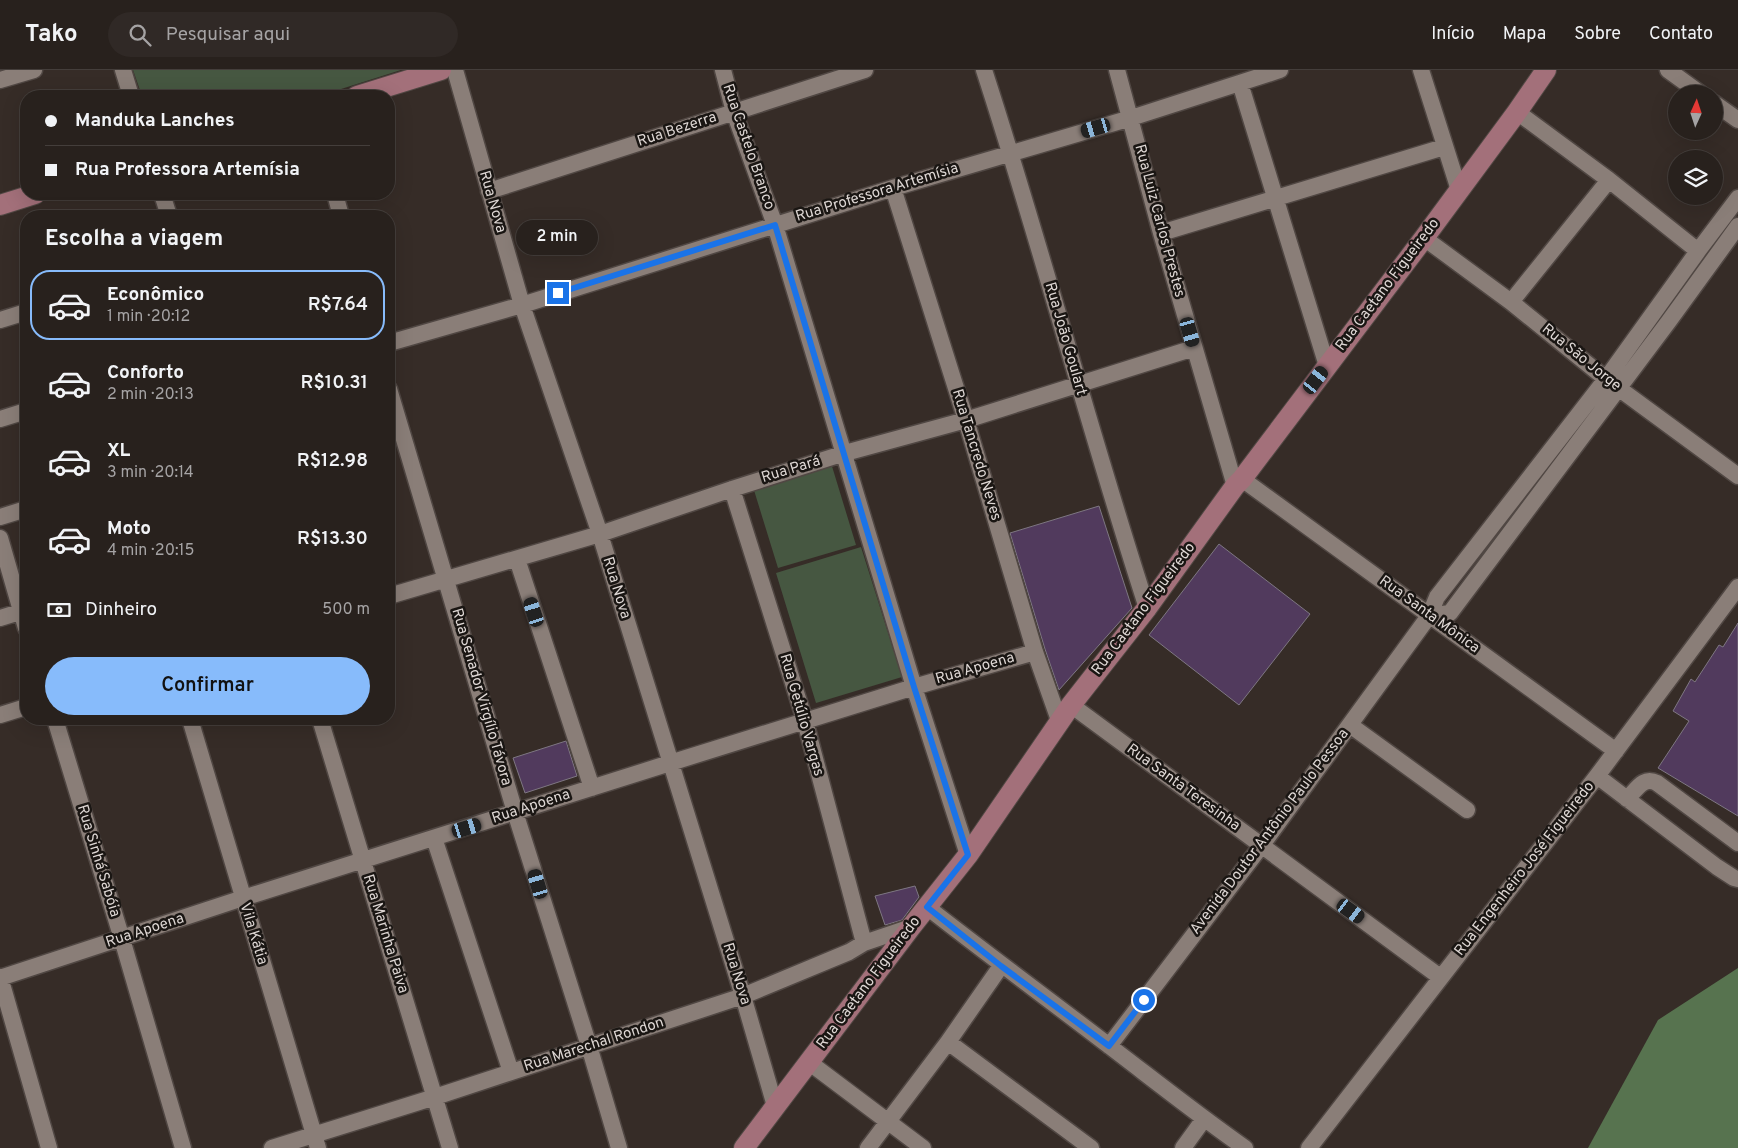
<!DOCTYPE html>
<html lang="pt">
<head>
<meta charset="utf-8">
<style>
	:root { --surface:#28211d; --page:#302926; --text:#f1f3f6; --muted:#a5a3a4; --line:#443e3b; --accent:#87bbfb }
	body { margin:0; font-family:Overpass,sans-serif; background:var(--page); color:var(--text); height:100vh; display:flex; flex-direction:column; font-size:19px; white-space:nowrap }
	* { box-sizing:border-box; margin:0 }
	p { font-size:16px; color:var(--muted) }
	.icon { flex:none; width:28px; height:28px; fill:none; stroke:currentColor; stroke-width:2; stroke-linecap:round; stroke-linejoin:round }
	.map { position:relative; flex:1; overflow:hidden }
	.drawer { position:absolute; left:20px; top:140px; width:375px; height:515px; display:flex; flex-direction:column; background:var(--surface); border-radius:20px; box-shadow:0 5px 20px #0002,0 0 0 1px var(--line) }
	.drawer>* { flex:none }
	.guide { position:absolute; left:20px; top:20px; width:375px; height:110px; border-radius:20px; box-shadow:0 5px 20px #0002,0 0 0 1px var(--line); display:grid; align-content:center; height:110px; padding:0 25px; background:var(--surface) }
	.needle { width:32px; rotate:3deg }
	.fabs { position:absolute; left:1668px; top:15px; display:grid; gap:10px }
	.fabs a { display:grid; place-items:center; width:55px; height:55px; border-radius:50%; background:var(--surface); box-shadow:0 5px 20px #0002,0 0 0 1px var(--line); font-size:25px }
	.end { position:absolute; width:22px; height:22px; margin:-11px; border:6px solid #1a73e8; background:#fff; box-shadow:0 0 0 2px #fff }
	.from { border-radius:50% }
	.bubble { position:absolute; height:35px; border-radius:18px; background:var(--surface); box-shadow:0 5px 20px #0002,0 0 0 1px var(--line); font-size:16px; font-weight:600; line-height:35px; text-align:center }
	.car { position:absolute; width:15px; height:30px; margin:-15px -8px; border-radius:6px; box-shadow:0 0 4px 1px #0007; background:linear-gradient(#222 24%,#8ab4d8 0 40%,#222 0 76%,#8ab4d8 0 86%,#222 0) }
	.guide b { display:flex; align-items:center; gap:18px; height:48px; font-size:19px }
	.guide b+b { border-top:1px solid var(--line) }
	.guide i { width:12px; height:12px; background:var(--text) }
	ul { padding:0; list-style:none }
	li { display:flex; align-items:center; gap:15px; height:70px; margin:0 10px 8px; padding:0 15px; border:2px solid transparent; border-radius:20px }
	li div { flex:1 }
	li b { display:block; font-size:19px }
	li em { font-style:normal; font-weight:600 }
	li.selected { border-color:var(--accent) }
	li>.icon { width:45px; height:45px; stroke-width:1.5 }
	h2 { padding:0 25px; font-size:22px; line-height:60px }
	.pay { display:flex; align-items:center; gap:12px; height:55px; padding:0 25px; font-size:19px }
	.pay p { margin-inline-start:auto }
	.primary-button { display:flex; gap:10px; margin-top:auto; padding:10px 25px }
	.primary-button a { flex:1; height:58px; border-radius:30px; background:var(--accent); color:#111; font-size:20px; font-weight:600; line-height:58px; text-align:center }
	header { display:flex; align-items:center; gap:30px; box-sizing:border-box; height:70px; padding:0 25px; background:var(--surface); border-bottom:1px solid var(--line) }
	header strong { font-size:24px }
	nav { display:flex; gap:28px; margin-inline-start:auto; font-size:18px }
	.search { width:350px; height:45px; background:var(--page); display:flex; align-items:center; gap:12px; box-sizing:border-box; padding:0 18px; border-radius:28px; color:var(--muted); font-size:19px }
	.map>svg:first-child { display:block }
</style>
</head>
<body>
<header>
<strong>Tako</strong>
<div class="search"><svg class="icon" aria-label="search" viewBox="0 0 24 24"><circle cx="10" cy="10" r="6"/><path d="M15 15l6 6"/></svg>Pesquisar aqui</div>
<nav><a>Início</a><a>Mapa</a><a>Sobre</a><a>Contato</a></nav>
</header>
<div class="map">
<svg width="1738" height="1078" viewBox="0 0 1738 1078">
	<rect width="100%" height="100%" fill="#362c27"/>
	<path fill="#465741" d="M 133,0 L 401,0 L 319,26 L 142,26 Z
		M 831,393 L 856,475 L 778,498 L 753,417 Z
		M 861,477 L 902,607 L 816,633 L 776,503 Z"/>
	<path fill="#57734f" d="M 1738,898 L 1738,1078 L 1588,1078 L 1658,950 Z"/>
	<path fill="#513a5d" stroke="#7e7782" d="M 1099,436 L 1132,538 L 1059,620 L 1045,579 L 1010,463 Z
		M 1219,474 L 1310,544 L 1239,635 L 1149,565 Z
		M 1738,553 L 1738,746 L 1658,698 L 1689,651 L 1673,641 L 1691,609 L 1695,612 L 1719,575 L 1723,577 Z
		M 566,671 L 577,706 L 525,723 L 513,688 Z
		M 915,816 L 919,827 L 902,850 L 885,855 L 875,826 Z"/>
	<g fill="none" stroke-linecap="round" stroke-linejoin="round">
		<g stroke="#504743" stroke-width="19">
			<path id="minor" d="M 123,0 L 131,26
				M 455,0 L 522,235 L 600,464 L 743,926 L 775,1036
				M 723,0 L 734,42 L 775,155 L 914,617 L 968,785
				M 984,0 C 1042,178 1089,360 1147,538
				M 1117,0 L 1161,163 L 1235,416
				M 1421,0 L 1459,120
				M 1668,0 L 1701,24
				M 0,10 L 34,0
				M 1240,13 L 1327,296
				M 1714,33 L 1738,50
				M 1517,42 L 1609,110 L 1698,181
				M 893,118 L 966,350 L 1035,582 L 1060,653
				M 489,121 L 865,0
				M 162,124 L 169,146
				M 335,124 L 341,146
				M 1161,163 L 1444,77
				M 1424,168 L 1511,232 L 1606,309 L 1738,406
				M 1511,232 L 1609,110
				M 0,250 L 26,242
				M 389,273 L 522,235 L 893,118 L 1131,48 L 1280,0
				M 389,319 L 515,742 L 589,976 L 619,1078
				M 0,349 L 26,341
				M 1242,409 L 1616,681
				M 732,419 L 805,651 L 864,873
				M 0,447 L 26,439
				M 0,468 L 26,558
				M 517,489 L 592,718
				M 389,526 L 600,464 L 732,419 L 845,383 L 966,350 L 1194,278
				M 1429,546 L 1450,543 L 1669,251 L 1738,156
				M 0,548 L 26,540
				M 1071,635 L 1440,907
				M 0,645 L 26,637
				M 55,649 L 122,869 L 183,1078
				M 190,649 L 318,1078
				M 320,649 L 450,1078
				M 1350,655 L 1467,740
				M 1597,706 L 1717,797 L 1734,808 L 1738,809
				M 1627,729 C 1637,719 1643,706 1657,713 L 1738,773
				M 434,768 L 511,1002
				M 927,837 C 987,884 1048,929 1108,975 C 1154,1010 1198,1045 1245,1078
				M 0,907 L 49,1078
				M 0,908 L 243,828 L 670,693 L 914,617 L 1035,582
				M 948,972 L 1091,1078
				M 1109,976 L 1262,775 L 1429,546 L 1437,527 L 1606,309 L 1698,181 L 1738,128
				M 810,993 L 923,1078
				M 272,1078 L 435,1027 L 743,926 L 849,882 L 864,873 L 911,857
				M 868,1078 L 948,972 L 1001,896
				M 1183,1078 L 1204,1049
				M 1309,1078 L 1597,706 L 1738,517"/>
		</g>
		<g stroke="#504743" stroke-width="22">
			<path id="major" d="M 357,26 L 441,0
				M 0,135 L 35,124
				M 744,1078 L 911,857 L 968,785 L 1071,635 L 1147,538 L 1235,416 L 1242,409 L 1424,168 L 1517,42 L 1546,0"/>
		</g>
		<use href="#minor" stroke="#8a7e78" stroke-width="16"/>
		<use href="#major" stroke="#a3707a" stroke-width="20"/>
	</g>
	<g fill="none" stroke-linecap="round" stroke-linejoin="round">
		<path stroke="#1a73e8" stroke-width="6" d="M 558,223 L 775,155 L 914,617 L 968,785 L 927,837 L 1001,896 L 1109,976 L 1144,930"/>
	</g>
	<g text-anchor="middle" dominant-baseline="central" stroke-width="5" stroke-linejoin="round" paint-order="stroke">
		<g font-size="15" fill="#ded7d4" stroke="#1a1613">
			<text transform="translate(677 60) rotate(-18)">Rua Bezerra</text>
			<text transform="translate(748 77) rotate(71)">Rua Castelo Branco</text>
			<text transform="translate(877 123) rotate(-17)">Rua Professora Artemísia</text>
			<text transform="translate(492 132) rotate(74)">Rua Nova</text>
			<text transform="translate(1159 151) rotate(75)">Rua Luiz Carlos Prestes</text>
			<text transform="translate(1388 215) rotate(-53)">Rua Caetano Figueiredo</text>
			<text transform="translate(1065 269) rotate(74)">Rua João Goulart</text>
			<text transform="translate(1581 288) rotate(39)">Rua São Jorge</text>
			<text transform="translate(976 385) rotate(73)">Rua Tancredo Neves</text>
			<text transform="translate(791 400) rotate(-17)">Rua Pará</text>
			<text transform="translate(616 518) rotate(73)">Rua Nova</text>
			<text transform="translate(1144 539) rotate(-53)">Rua Caetano Figueiredo</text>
			<text transform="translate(1429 545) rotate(36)">Rua Santa Mônica</text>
			<text transform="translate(975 599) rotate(-16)">Rua Apoena</text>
			<text transform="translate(481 627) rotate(74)">Rua Senador Virgílio Távora</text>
			<text transform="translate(801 645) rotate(74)">Rua Getúlio Vargas</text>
			<text transform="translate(1183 718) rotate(36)">Rua Santa Teresinha</text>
			<text transform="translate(531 737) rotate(-18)">Rua Apoena</text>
			<text transform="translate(1270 762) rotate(-53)">Avenida Doutor Antônio Paulo Pessoa</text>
			<text transform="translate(98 791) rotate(73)">Rua Sinhá Sabóia</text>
			<text transform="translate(1525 799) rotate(-52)">Rua Engenheiro José Figueiredo</text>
			<text transform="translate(145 861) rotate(-18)">Rua Apoena</text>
			<text transform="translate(253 864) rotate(73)">Vila Kátia</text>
			<text transform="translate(385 864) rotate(73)">Rua Marinha Paiva</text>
			<text transform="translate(736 904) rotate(73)">Rua Nova</text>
			<text transform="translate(869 913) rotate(-53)">Rua Caetano Figueiredo</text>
			<text transform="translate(594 975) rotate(-18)">Rua Marechal Rondon</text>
		</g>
	</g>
</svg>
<div class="fabs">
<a><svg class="needle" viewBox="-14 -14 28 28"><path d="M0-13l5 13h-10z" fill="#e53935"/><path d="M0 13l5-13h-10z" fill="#a5a3a4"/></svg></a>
<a><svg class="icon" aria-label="layers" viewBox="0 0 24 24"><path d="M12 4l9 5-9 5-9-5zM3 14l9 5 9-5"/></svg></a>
</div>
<i class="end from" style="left:1144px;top:930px"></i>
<i class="end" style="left:558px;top:223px"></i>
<div class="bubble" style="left:516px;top:150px;width:82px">2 min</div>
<i class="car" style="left:1096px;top:58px;rotate:254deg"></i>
<i class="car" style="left:1190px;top:262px;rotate:164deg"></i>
<i class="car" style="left:1316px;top:310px;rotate:37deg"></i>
<i class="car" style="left:534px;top:542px;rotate:342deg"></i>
<i class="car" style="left:467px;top:758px;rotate:73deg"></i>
<i class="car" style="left:538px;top:814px;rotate:343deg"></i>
<i class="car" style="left:1351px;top:841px;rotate:126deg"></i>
<div class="guide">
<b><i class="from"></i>Manduka Lanches</b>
<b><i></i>Rua Professora Artemísia</b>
</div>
<section class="drawer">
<h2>Escolha a viagem</h2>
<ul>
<li class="selected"><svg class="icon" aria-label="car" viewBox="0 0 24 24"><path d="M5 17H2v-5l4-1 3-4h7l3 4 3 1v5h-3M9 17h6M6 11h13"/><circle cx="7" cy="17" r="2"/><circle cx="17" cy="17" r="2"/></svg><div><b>Econômico</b><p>1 min · 20:12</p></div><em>R$7.64</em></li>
<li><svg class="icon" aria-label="car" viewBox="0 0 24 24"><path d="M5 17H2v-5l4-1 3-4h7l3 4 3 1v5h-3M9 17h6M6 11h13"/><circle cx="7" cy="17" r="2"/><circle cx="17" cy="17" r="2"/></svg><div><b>Conforto</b><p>2 min · 20:13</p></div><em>R$10.31</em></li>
<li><svg class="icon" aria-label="car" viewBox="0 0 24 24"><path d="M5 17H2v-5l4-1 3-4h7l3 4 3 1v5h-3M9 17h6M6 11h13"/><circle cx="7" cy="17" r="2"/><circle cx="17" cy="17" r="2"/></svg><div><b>XL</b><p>3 min · 20:14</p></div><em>R$12.98</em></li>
<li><svg class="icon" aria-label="car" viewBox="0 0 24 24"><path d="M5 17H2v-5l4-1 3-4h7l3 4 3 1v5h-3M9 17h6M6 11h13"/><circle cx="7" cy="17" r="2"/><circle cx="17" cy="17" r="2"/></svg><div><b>Moto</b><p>4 min · 20:15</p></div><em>R$13.30</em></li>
</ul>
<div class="pay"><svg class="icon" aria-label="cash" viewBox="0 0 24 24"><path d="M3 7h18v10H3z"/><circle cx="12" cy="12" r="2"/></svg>Dinheiro<p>500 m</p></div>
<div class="primary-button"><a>Confirmar</a></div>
</section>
</div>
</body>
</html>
